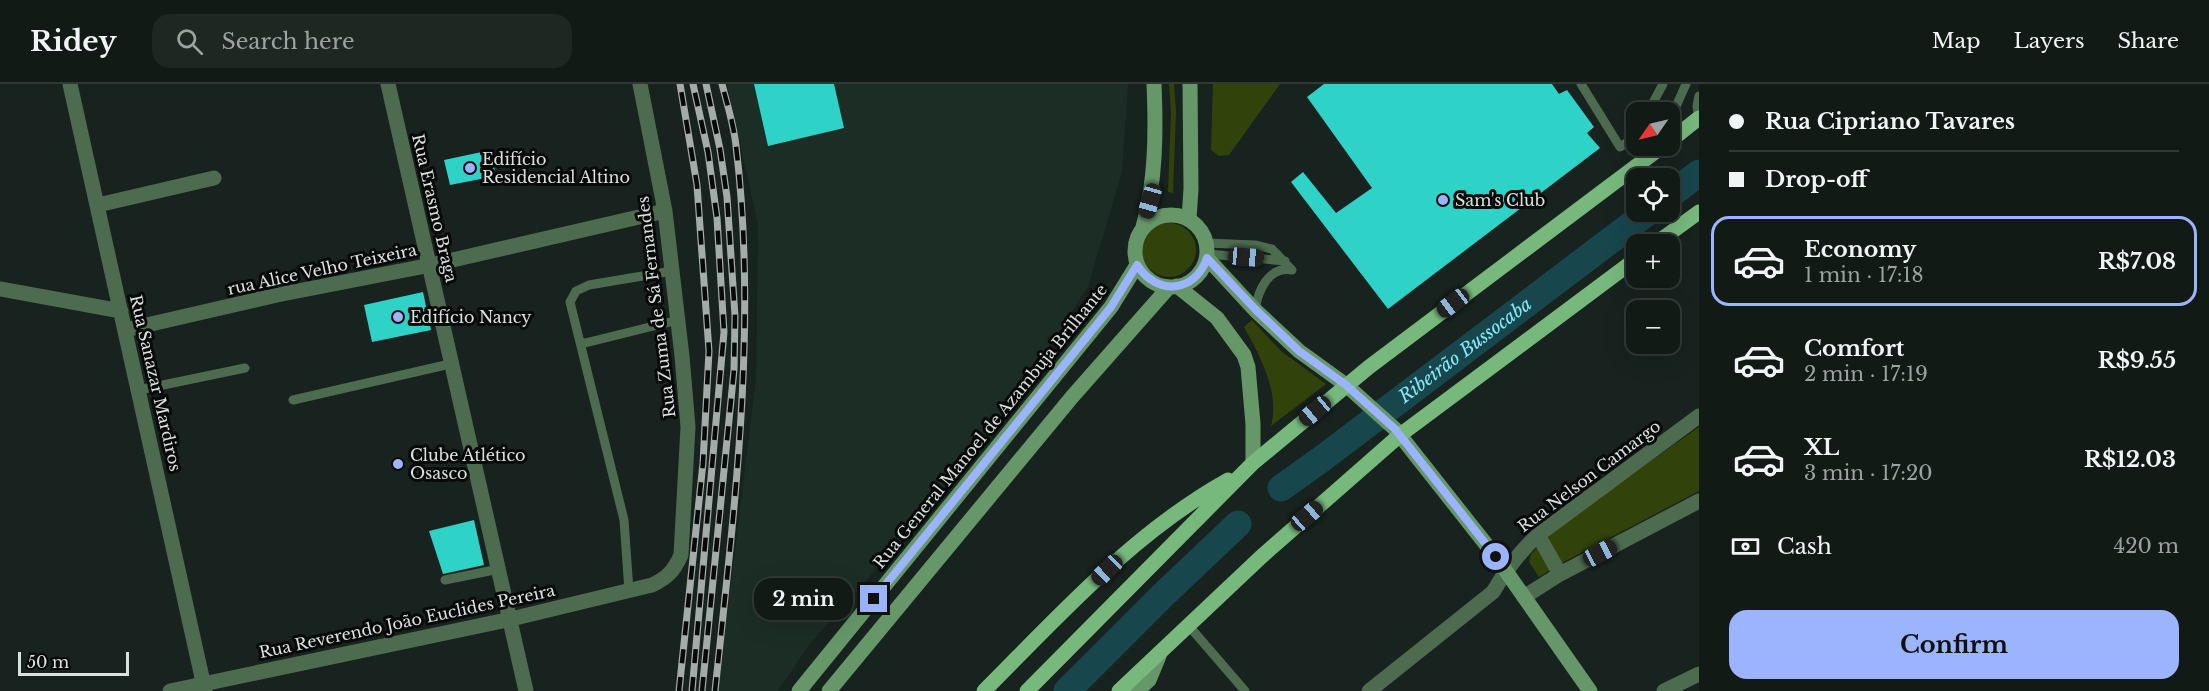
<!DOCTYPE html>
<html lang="en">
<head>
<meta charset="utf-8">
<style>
	:root { --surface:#121a16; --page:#1f2723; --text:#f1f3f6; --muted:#9ca1a1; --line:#313835; --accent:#9cb4fd }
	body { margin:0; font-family:"Libre Baskerville",serif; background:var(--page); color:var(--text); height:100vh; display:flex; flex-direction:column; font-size:22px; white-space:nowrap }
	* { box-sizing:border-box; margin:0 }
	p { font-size:20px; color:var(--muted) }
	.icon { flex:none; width:33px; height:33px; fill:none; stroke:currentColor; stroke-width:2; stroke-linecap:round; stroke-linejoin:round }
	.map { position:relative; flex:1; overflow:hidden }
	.details { display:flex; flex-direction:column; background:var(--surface); width:510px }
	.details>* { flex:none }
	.banner { display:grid; align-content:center; height:132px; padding:0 30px; background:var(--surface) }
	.needle { width:39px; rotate:236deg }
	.tools { position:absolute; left:1626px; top:18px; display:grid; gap:12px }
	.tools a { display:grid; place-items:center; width:54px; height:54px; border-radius:12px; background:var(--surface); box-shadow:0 6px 24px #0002,0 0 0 2px var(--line); font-size:30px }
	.scale { position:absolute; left:18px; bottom:15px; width:111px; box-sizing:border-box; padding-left:6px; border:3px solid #dae1de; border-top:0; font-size:16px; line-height:21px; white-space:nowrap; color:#dae1de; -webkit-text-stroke:4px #070a09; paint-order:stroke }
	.end { position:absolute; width:27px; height:27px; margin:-14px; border:8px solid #9cb4fd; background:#111; box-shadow:0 0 0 3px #111 }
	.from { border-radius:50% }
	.bubble { position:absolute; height:42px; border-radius:18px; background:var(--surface); box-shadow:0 6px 24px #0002,0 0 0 2px var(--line); font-size:20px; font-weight:700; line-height:42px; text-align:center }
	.car { position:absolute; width:18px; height:36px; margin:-18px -9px; border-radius:8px; box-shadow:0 0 4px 2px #0007; background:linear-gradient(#222 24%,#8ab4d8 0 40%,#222 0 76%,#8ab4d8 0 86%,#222 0) }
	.banner b { display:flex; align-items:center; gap:21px; height:57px; font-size:22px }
	.banner b+b { border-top:2px solid var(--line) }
	.banner i { width:15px; height:15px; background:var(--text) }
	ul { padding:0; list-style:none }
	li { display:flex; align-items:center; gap:18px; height:90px; margin:0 12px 9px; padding:0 18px; border:3px solid transparent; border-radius:18px }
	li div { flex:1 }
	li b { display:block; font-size:22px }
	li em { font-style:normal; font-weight:700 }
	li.current { border-color:var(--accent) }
	li>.icon { width:54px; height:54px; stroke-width:1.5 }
	.pay { display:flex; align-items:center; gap:15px; height:66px; padding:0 30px; font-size:22px }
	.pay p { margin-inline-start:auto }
	.primary-button { display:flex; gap:12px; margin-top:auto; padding:12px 30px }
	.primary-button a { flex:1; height:69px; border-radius:18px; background:var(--accent); color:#111; font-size:24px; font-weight:700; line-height:69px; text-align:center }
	header { display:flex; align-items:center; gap:36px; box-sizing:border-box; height:84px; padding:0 30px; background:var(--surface); border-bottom:2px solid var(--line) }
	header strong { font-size:28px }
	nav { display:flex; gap:33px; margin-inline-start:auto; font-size:21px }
	.search { width:420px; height:54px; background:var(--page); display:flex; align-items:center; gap:15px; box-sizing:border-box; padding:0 21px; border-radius:18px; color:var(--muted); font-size:22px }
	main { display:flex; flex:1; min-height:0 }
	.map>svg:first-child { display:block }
</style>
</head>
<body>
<header>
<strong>Ridey</strong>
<div class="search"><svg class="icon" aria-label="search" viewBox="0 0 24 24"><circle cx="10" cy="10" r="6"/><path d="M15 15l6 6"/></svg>Search here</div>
<nav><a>Map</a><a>Layers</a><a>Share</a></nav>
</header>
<main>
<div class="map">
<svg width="1699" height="607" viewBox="0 0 1699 607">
	<rect width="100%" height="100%" fill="#18221e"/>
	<path fill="#1c2d26" d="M 727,0 L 1128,0 L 1122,88 L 1088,203 L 985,362 L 809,561 L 778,607 L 718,607 L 756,294 L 758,141 Z"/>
	<path fill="#31430b" d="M 1169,0 L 1174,0 L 1176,28 L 1173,109 L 1168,108 L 1171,28 Z
		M 1213,0 L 1280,0 L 1229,71 L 1219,72 L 1211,66 Z
		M1142 166a27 27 0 1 1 54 0a27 27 0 1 1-54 0Z
		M 1252,236 L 1281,267 L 1326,300 L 1271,342 C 1280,308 1260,272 1244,243 Z
		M 1699,343 L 1699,407 L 1560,480 L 1539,493 L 1529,478 L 1531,470 L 1555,445 Z"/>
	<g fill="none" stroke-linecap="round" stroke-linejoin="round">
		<g stroke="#18464d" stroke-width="27">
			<path d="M 1670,111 L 1699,89"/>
			<path id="s1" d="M 1281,404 L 1323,374 L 1648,128"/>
			<path d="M 1067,607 L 1162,512 L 1238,440"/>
		</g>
	</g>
	<path fill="#2ed2c7" d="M 754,0 L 834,0 L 844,44 L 768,62 Z
		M 1324,0 L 1552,0 L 1559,10 L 1567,6 L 1594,43 L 1587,49 L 1600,64 L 1388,225 L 1291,98 L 1303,88 L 1336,129 L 1372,104 L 1307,13 Z
		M 491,66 L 496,92 L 450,101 L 444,76 Z
		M 423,208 L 431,246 L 372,258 L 364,221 Z
		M 474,436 L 484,481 L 443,490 L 429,447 Z"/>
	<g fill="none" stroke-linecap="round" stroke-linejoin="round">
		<path stroke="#4d6c4f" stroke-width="9" d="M 1581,0 L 1620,63 L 1629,57 L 1636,46
			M 1648,28 L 1663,0
			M 1699,35 L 1697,22 L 1699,12
			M 1670,36 L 1686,0
			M 1207,159 L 1255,161 L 1272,165 L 1292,186
			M 1208,170 L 1285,177
			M 1255,226 C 1258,207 1268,182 1292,186
			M 581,260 L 678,236
			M 139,306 L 245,284
			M 293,316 L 450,280
			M 445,496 L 499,485
			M 629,507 L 624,436 L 570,218 L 576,207 L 589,201 L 672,187
			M 1189,542 L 1245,607"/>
		<path stroke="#4d6c4f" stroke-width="15" d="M 70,0 L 205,607
			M 98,121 L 214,94
			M 0,205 L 121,227
			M 125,246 L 277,211 L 431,181 L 665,127
			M 1538,451 L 1560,490
			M 1524,513 L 1560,490 L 1699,417
			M 170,607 L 511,535 L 652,501 C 667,494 674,487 681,471 L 688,343 L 682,272 L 665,127 L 640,0
			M 1369,607 L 1493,508 C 1506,486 1519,468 1538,451 L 1699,332
			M 1664,607 L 1699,590"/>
		<path stroke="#4d6c4f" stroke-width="15" d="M 388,0 L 526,607"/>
		<path stroke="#659769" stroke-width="15" d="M1135 167a36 36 0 1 1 72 0a36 36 0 1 1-72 0Z
			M 1189,135 L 1191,105 L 1190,0
			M 1143,143 C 1156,97 1156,47 1154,0
			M 1207,174 L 1255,226 L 1299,267 L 1346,301 L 1395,345 L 1496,473 L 1590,607
			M 1177,202 L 1217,234 L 1244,271 L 1248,283 L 1253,340 L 1253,379
			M 799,607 L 1111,223 L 1137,181
			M 829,607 L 1072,313 L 1169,203
			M 1137,607 L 1149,596 L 1159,572"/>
		<path stroke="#77b97d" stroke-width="15" d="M 1670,57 L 1699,34
			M 1655,160 L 1699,128
			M 984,607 C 1060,531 1133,449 1228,396
			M 1027,607 L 1253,379 L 1369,283 L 1663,62
			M 1119,607 L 1261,473 L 1400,351 L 1636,175"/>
		<g stroke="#a4aca9" stroke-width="7">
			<path id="rail" d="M 679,607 L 703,379 L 709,267 L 697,101 L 680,0
				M 692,607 L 724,248 L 717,134 L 708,68 L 693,0
				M 702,607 L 734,286 L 735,232 L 727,113 L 720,65 L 706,0
				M 715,607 C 734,427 758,243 736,62 C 734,41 727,20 722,0"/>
		</g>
		<use href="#rail" stroke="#070a09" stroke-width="4.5" stroke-dasharray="14" stroke-linecap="butt"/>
	</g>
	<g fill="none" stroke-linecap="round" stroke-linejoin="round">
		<path stroke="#9cb4fd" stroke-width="8" d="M 874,515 L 1111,223 L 1137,181 C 1157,212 1195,209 1207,174 L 1256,226 L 1299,267 L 1346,301 L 1395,345 L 1496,473"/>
	</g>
	<g fill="#9cb4fd" stroke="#070a09" stroke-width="2">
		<circle cx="470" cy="84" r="6"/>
		<circle cx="1443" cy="116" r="6"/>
		<circle cx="398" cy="233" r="6"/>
		<circle cx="398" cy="380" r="6"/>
	</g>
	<g text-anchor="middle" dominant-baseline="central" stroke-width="6" stroke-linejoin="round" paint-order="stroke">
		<g font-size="16" fill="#dae1de" stroke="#070a09" text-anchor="start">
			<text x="482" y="75">Edifício<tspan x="482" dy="18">Residencial Altino</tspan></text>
			<text x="1455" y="116">Sam's Club</text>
			<text x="410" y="233">Edifício Nancy</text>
			<text x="410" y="371">Clube Atlético<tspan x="410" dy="18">Osasco</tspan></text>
		</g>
		<g font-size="16" fill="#dae1de" stroke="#070a09">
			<text transform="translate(435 124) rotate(77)">Rua Erasmo Braga</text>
			<text transform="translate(322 185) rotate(-12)">rua Alice Velho Teixeira</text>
			<text transform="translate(656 223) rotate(-97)">Rua Zuma de Sá Fernandes</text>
			<text transform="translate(156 299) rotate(77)">Rua Sanazar Mardiros</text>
			<text transform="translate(990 342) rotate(-51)">Rua General Manoel de Azambuja Brilhante</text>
			<text transform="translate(1589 392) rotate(-37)">Rua Nelson Camargo</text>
			<text transform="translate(407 537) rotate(-12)">Rua Reverendo João Euclides Pereira</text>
		</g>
		<g font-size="18" font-style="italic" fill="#86e9f8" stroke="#070a09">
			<text stroke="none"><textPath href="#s1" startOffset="230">Ribeirão Bussocaba</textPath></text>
		</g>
	</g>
</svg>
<div class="tools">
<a><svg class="needle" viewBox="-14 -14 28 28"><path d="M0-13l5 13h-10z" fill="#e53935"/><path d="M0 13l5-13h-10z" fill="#9ca1a1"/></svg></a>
<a><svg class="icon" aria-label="locate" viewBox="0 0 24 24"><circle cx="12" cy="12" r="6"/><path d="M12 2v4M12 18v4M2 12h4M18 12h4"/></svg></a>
<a>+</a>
<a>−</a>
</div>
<div class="scale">50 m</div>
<i class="end from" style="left:1496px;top:473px"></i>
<i class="end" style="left:874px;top:515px"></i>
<div class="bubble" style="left:754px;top:494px;width:99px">2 min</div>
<i class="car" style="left:1150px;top:117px;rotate:196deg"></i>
<i class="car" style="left:1246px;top:173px;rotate:95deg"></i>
<i class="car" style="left:1453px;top:219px;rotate:233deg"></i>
<i class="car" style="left:1315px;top:327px;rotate:230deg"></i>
<i class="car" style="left:1307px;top:432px;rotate:49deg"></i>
<i class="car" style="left:1600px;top:469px;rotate:62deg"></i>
<i class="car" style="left:1107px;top:486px;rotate:226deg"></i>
</div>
<section class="details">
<div class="banner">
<b><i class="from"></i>Rua Cipriano Tavares</b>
<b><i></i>Drop-off</b>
</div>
<ul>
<li class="current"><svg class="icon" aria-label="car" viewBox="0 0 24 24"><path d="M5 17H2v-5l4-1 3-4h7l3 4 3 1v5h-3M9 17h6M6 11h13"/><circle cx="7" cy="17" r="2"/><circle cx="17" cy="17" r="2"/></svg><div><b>Economy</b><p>1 min · 17:18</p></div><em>R$7.08</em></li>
<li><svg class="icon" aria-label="car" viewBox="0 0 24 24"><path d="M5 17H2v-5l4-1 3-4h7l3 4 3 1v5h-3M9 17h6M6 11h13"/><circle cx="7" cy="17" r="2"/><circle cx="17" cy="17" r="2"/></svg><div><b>Comfort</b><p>2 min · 17:19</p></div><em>R$9.55</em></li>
<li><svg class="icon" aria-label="car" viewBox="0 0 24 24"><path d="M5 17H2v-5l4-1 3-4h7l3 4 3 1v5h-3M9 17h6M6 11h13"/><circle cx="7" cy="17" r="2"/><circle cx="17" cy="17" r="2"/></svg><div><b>XL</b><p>3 min · 17:20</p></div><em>R$12.03</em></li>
</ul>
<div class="pay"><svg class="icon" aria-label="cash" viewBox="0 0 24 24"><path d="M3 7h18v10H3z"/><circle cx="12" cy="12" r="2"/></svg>Cash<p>420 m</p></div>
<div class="primary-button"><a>Confirm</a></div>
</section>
</main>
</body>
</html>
